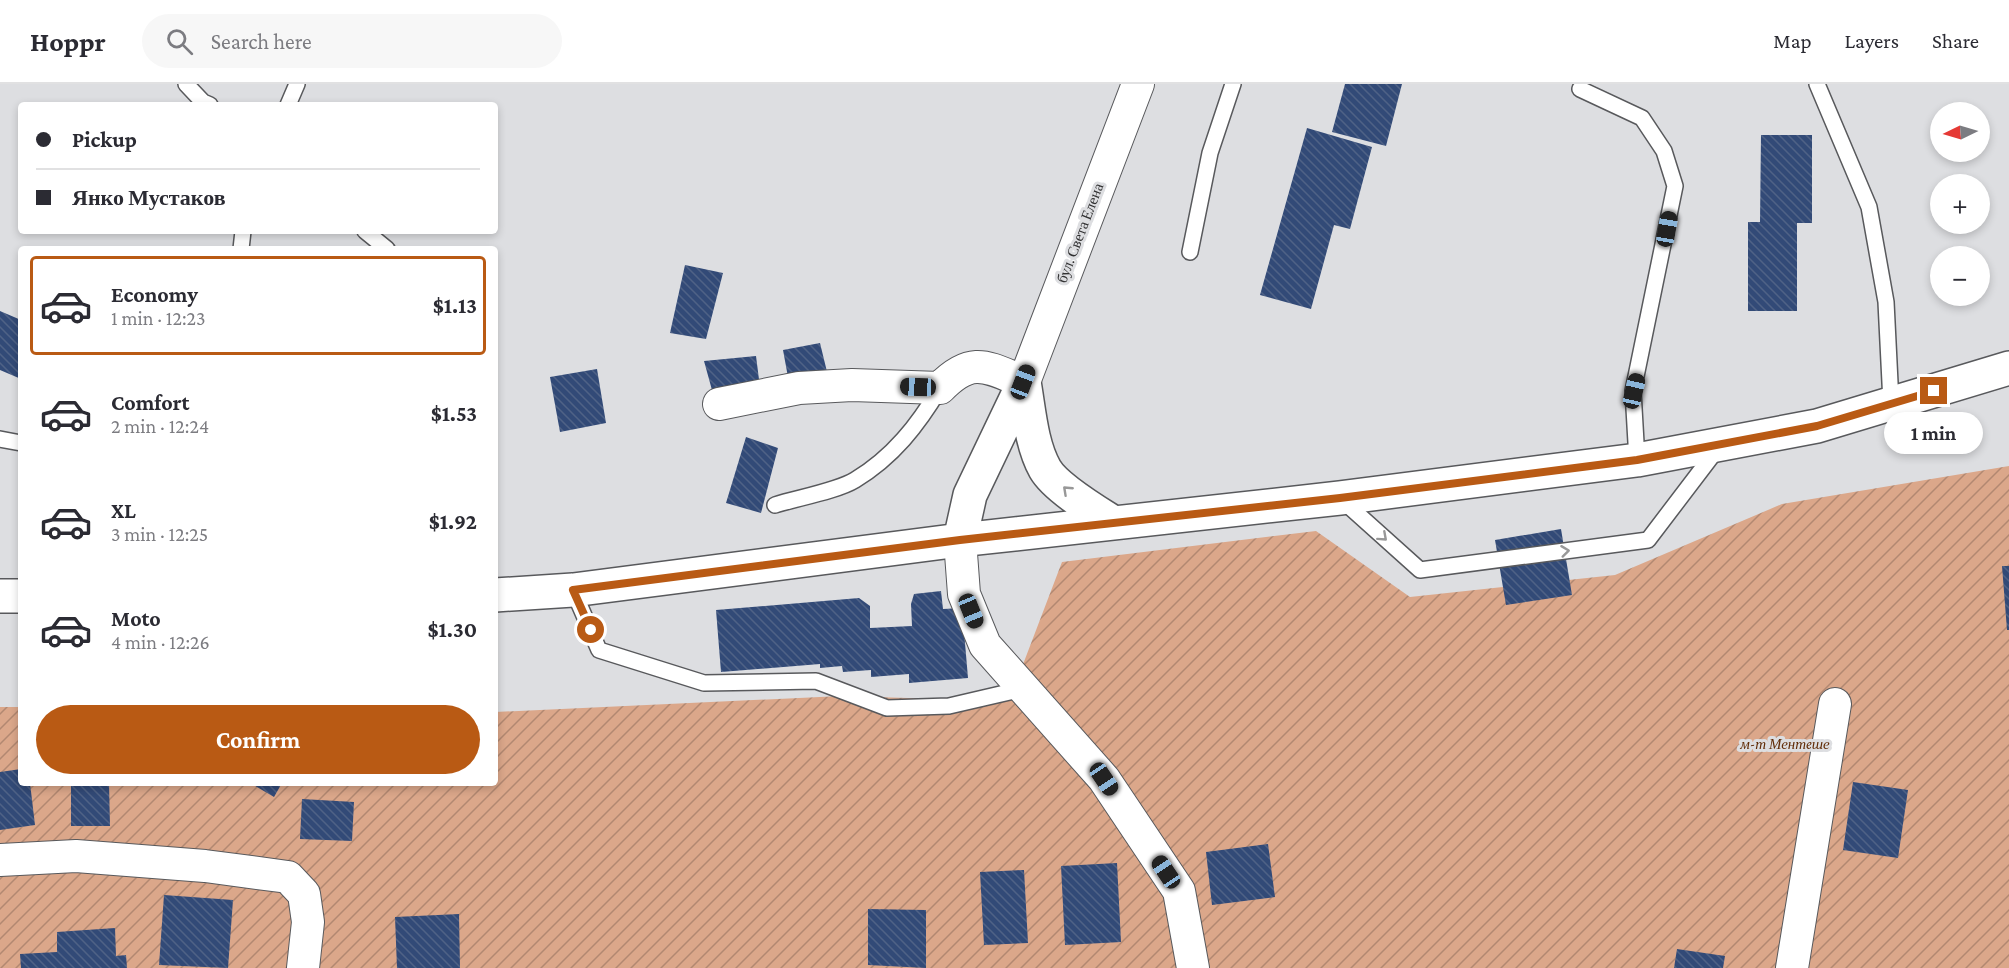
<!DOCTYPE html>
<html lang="en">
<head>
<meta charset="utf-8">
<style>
	:root { --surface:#fff; --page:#f7f7f7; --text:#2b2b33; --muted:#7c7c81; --line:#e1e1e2; --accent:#b95a14 }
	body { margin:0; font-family:"Crimson Pro",serif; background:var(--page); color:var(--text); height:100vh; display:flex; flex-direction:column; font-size:22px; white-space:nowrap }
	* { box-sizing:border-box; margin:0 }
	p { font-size:20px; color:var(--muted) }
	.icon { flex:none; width:33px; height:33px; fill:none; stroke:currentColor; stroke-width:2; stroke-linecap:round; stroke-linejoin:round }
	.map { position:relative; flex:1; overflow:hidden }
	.side { position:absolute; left:18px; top:162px; width:480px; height:540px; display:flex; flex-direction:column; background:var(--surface); border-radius:6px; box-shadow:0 3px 9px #0003 }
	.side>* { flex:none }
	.hud { position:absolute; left:18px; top:18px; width:480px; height:132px; border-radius:6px; box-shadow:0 3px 9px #0003; display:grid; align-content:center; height:132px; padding:0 18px; background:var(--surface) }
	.needle { width:39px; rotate:265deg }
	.buttons { position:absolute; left:1930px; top:18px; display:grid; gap:12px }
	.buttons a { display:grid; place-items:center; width:60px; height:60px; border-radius:50%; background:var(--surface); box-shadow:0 3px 9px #0003; font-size:30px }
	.end { position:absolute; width:27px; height:27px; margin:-14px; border:8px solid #b95a14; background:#fff; box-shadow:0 0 0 3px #fff }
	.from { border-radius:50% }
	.bubble { position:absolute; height:42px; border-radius:21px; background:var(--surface); box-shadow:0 3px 9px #0003; font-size:20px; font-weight:700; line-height:42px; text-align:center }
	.car { position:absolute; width:18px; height:36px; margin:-18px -9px; border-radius:8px; box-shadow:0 0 4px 2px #0007; background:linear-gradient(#222 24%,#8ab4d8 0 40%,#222 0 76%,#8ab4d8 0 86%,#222 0) }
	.hud b { display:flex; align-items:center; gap:21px; height:57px; font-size:22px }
	.hud b+b { border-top:2px solid var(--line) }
	.hud i { width:15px; height:15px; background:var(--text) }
	ul { padding:10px 0 0; list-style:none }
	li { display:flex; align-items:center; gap:18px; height:99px; margin:0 12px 9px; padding:0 6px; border:3px solid transparent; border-radius:6px }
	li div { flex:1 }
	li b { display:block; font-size:22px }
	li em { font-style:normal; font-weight:700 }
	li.on { border-color:var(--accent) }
	li>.icon { width:54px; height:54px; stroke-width:1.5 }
	.primary-button { display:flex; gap:12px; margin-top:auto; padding:12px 18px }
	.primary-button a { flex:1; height:69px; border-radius:36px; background:var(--accent); color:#fff; font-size:24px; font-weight:700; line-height:69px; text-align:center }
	header { display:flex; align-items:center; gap:36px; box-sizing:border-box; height:84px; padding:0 30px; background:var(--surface); border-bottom:2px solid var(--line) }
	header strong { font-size:28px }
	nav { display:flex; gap:33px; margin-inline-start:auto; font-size:21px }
	.search { width:420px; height:54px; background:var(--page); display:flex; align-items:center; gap:15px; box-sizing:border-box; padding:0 21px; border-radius:33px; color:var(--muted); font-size:22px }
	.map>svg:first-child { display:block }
</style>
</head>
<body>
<header>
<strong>Hoppr</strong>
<div class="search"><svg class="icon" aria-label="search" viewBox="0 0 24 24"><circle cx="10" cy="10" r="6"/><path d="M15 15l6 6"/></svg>Search here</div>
<nav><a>Map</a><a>Layers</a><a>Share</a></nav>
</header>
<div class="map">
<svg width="2009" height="884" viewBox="0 0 2009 884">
	<defs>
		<pattern id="garden-furrows" width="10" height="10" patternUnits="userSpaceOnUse" patternTransform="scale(1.5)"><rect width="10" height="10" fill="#dba78a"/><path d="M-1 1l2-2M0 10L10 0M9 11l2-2" fill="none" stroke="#b28871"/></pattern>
		<pattern id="building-back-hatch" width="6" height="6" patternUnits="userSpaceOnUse" patternTransform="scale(1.5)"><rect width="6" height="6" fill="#324a77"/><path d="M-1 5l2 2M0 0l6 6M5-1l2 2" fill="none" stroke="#4f6286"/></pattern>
	</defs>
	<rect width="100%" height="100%" fill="#dddee1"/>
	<path fill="url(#garden-furrows)" d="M 2009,382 L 2009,884 L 0,884 L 0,623 L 21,623 L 21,699 L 495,699 L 495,628 L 841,612 L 1009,617 L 1062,478 L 1316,447 L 1410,513 L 1615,491 L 1782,420 Z"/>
	<path fill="url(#building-back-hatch)" d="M 1345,0 L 1402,0 L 1386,62 L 1332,48 Z
		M 1307,44 L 1372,63 L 1350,145 L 1334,141 L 1311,225 L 1260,211 Z
		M 1761,51 L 1812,51 L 1812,139 L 1797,139 L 1797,227 L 1748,227 L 1748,138 L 1760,138 Z
		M 685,181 L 723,189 L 706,255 L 670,249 Z
		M 0,227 L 21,236 L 21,295 L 0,286 Z
		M 820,259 L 829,296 L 790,304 L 783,266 Z
		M 756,272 L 761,311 L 715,317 L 704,277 Z
		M 597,285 L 606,339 L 560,348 L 550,293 Z
		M 746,353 L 778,364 L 761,429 L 726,419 Z
		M 1561,445 L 1572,511 L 1506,521 L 1495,456 Z
		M 2002,482 L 2009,482 L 2009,546 L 2007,546 Z
		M 941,507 L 943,525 L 962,524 L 968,594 L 909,599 L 909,590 L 871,593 L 871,586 L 843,588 L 842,582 L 820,584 L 820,580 L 721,588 L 716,526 L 859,514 L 870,522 L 870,544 L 912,542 L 911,520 L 914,510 Z
		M 21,685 L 21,699 L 30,699 L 35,741 L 0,746 L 0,688 Z
		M 1853,698 L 1908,706 L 1898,774 L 1843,766 Z
		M 71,699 L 109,699 L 110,742 L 71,742 Z
		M 250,699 L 282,699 L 274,713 Z
		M 302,715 L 354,718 L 352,757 L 300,755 Z
		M 1268,760 L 1275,813 L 1212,821 L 1206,768 Z
		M 1117,779 L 1121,858 L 1065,861 L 1061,782 Z
		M 1024,786 L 1028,859 L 984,861 L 980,788 Z
		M 164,811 L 233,816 L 228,884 L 159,881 Z
		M 868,825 L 926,826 L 926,884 L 868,881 Z
		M 459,830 L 460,884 L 397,884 L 395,833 Z
		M 115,844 L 116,872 L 126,871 L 127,884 L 21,884 L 20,870 L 57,868 L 57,848 Z
		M 1677,865 L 1725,872 L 1723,884 L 1674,884 Z"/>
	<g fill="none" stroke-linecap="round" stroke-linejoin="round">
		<g stroke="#58595c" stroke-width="18">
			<path id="lane" d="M 186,0 L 203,18 L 210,21
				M 1817,0 L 1869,123 L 1886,218 L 1891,319
				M 1580,5 L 1642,34 L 1664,67 L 1675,102 L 1633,307 L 1637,376
				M 288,21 L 297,0
				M 365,147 L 387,165
				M 241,165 L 243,147
				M 1190,168 L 1210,69 L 1233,0
				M 0,355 L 21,359
				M 1342,416 L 1420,486 L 1648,456 L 1718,364
				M 775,421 C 797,414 837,407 855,396 C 893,373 918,341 940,304
				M 573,506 L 599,566 L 704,599 L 816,597 L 887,624 L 949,622 L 1022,605"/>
		</g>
		<g stroke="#58595c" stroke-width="34">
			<path id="street" d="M 719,320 L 799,304 L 852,301 L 940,304 C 972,271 987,283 1024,298 L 1138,0
				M 960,456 L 964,510 L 985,561 L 1104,695 L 1179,807 L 1193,884
				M 0,776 L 76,772 L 205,782 L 288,793 L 304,810 L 308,838 L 303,884
				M 1792,884 L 1835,620"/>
		</g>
		<g stroke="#58595c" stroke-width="36">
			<path id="secondary" d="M 1024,298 C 1029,326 1031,360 1045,385 C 1056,404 1095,427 1114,439
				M 960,456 L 970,411 L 1024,298
				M 495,511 L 573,506 L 960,456 L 1340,414 L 1637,376 L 1817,342 L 2009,284
				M 0,512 L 21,512"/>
		</g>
		<use href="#lane" stroke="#fff" stroke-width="15"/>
		<use href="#street" stroke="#fff" stroke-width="32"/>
		<use href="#secondary" stroke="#fff" stroke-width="33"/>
	</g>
	<defs><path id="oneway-chevron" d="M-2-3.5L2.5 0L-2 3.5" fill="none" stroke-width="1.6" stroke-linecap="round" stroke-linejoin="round" transform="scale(1.5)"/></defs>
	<g stroke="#989898">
		<use href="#oneway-chevron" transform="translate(1067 406) rotate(-137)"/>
		<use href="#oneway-chevron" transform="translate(1383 453) rotate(42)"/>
		<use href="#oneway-chevron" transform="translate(1565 467) rotate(-7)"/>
	</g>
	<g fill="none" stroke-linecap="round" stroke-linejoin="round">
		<path stroke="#b95a14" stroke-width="8" d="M 591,546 L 573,506 L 960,456 L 1340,414 L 1637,376 L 1817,342 L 1934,307"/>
	</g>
	<g text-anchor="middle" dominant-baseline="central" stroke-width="6" stroke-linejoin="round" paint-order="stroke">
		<g font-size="15" fill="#303031" stroke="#dddee1">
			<text transform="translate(1080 149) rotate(-69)">бул. Света Елена</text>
		</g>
		<g font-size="15" font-style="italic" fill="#612c07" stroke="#dddee1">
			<text x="1785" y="660">м-т Ментeше</text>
		</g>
	</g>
</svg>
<div class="buttons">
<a><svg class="needle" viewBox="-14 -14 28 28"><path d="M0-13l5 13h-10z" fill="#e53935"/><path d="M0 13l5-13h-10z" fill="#7c7c81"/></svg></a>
<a>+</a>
<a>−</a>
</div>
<i class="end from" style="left:591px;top:546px"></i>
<i class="end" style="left:1934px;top:307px"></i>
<div class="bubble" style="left:1884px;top:328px;width:99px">1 min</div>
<i class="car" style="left:1667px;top:145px;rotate:10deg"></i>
<i class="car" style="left:1023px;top:298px;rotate:21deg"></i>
<i class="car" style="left:918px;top:303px;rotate:272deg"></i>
<i class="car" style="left:1634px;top:307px;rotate:13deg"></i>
<i class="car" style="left:971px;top:527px;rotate:158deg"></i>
<i class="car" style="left:1104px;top:695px;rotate:146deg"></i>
<i class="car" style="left:1166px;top:788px;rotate:326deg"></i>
<div class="hud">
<b><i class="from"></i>Pickup</b>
<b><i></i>Янко Мустаков</b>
</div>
<section class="side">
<ul>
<li class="on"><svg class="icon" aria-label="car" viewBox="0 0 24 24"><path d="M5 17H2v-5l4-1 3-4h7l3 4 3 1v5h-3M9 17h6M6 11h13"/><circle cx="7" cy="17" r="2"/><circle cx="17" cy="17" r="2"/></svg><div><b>Economy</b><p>1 min · 12:23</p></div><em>$1.13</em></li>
<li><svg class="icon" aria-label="car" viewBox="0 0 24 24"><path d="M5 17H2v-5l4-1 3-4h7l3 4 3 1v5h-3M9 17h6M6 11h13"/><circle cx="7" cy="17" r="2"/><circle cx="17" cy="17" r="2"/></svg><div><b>Comfort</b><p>2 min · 12:24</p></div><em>$1.53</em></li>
<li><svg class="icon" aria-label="car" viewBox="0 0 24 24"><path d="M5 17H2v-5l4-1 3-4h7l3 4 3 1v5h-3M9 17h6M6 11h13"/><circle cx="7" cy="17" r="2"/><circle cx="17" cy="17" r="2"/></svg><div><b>XL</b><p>3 min · 12:25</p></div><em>$1.92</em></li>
<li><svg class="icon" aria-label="car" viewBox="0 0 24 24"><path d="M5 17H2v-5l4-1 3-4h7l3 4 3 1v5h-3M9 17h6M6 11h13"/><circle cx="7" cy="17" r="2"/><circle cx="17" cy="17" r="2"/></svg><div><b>Moto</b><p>4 min · 12:26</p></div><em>$1.30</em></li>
</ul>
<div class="primary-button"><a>Confirm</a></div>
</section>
</div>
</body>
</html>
